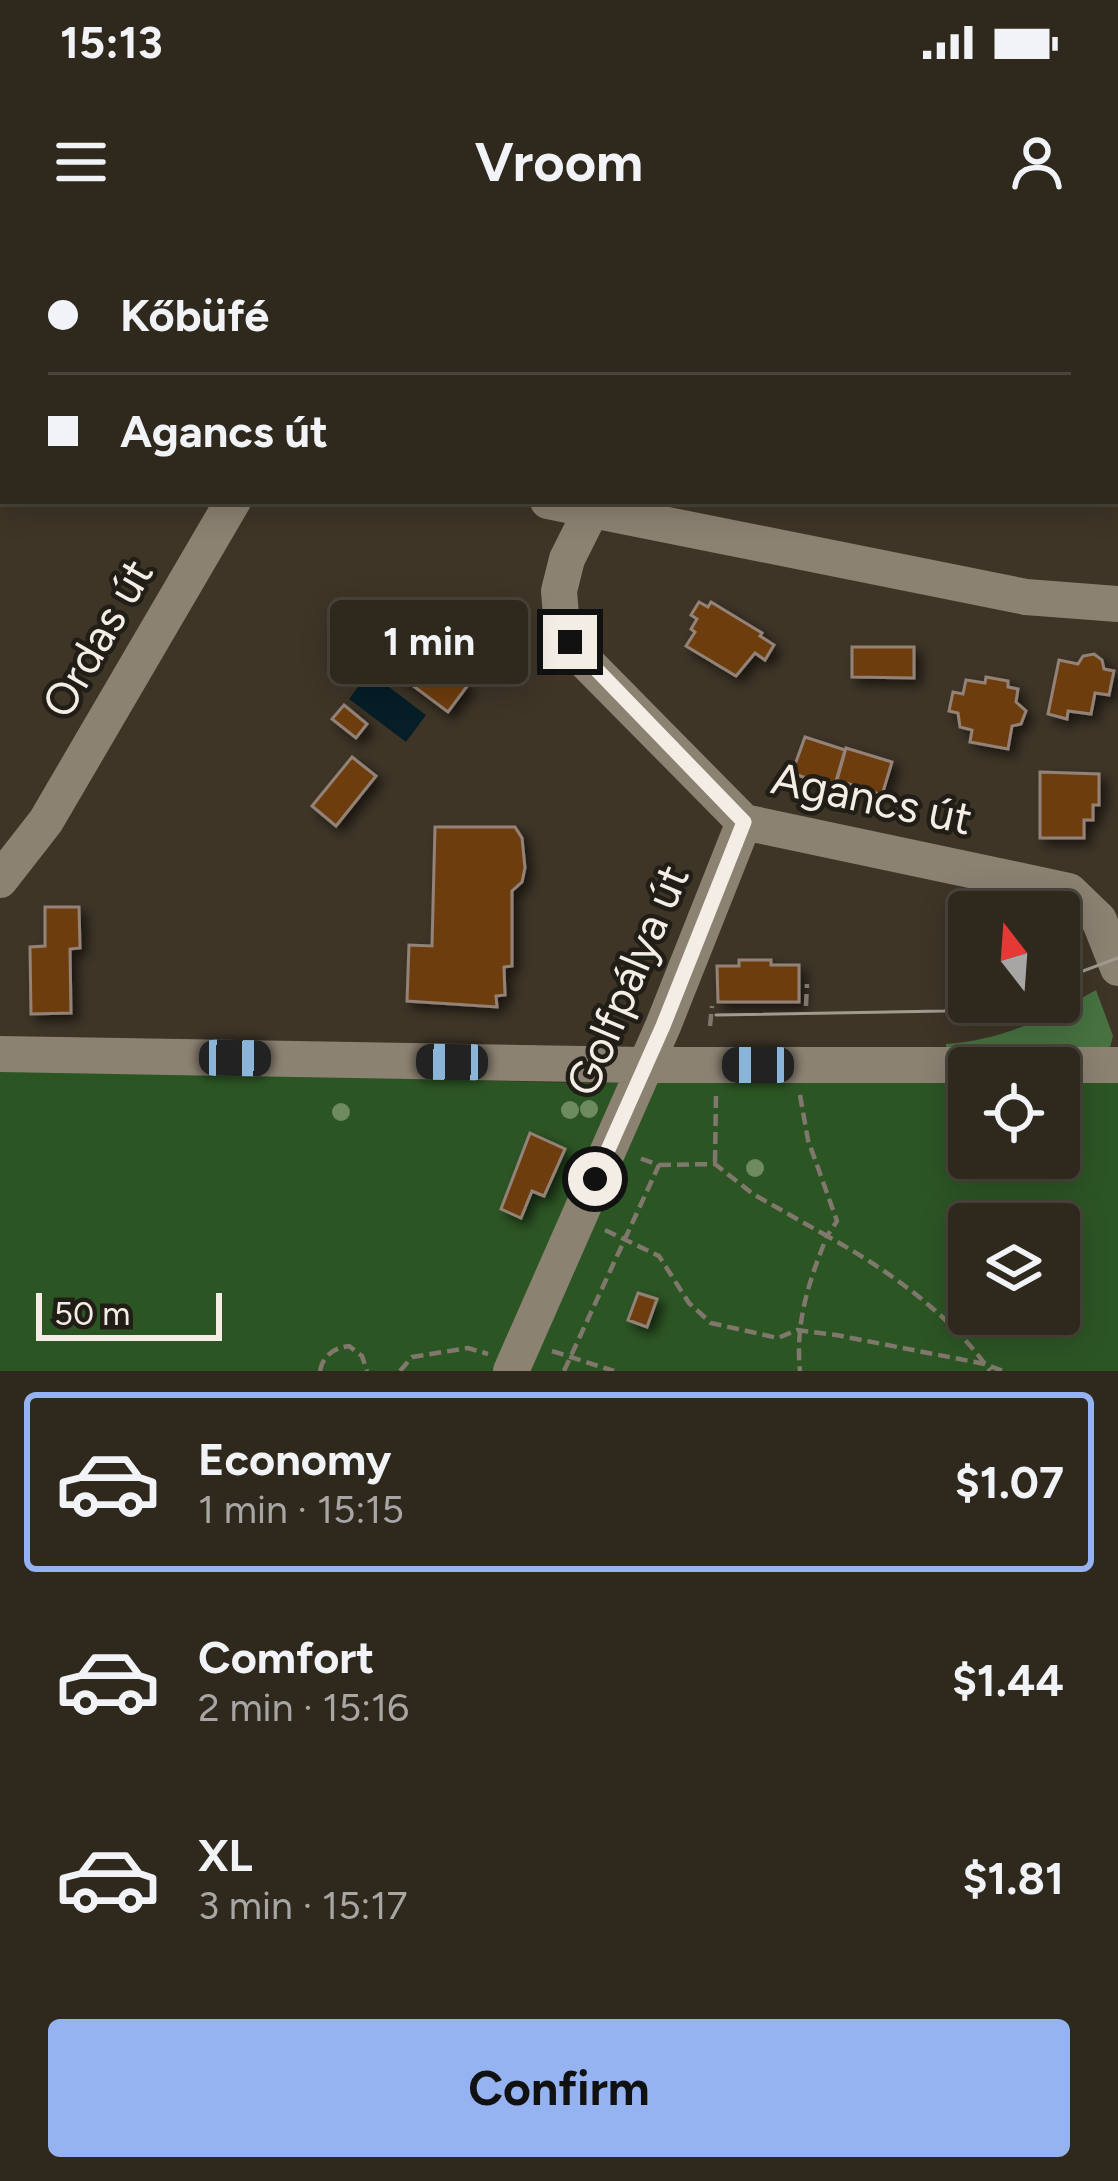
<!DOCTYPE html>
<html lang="en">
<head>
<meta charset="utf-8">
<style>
	:root { --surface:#2e281d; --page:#363026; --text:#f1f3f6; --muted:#a7a6a4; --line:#49443b; --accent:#95b2f1 }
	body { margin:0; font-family:Figtree,sans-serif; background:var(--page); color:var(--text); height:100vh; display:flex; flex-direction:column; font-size:45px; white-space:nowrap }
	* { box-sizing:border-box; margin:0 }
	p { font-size:39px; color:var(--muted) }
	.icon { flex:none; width:66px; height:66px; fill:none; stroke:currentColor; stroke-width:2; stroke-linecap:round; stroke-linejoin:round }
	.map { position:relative; height:1131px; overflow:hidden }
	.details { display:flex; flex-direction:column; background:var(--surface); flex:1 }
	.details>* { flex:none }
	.hud { position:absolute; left:0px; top:0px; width:1119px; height:264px; box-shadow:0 6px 30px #0003,0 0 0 3px var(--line); display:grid; align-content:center; height:264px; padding:0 48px; background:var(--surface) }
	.needle { width:78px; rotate:343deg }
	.buttons { position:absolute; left:948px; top:651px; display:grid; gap:24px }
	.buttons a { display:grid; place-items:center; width:132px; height:132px; border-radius:12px; background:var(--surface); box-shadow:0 6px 30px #0003,0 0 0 3px var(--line); font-size:60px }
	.scale { position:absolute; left:36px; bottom:30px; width:186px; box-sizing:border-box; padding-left:12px; border:6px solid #f3ede5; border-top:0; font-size:33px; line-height:42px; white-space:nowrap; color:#f3ede5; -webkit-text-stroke:9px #211d17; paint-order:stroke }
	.end { position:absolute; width:54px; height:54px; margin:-27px; border:15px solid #f3ede5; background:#111; box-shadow:0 0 0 6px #111 }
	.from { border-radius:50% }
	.bubble { position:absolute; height:84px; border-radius:12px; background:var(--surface); box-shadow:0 6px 30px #0003,0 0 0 3px var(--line); font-size:39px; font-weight:700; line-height:84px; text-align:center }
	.car { position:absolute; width:36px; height:72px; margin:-36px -18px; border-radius:15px; box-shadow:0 0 9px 3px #0007; background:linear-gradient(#222 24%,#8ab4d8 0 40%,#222 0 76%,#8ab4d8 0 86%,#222 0) }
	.hud b { display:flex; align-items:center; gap:42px; height:114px; font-size:45px }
	.hud b+b { border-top:3px solid var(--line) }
	.hud i { width:30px; height:30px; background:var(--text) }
	ul { padding:21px 0 0; list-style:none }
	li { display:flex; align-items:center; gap:36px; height:180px; margin:0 24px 18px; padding:0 24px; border:6px solid transparent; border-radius:12px }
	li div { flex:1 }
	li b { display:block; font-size:45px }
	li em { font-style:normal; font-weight:700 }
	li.selected { border-color:var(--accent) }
	li>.icon { width:108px; height:108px; stroke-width:1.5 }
	.button { display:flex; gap:24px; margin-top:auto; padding:24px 48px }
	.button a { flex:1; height:138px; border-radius:12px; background:var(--accent); color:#111; font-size:48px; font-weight:700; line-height:138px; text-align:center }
	.status { display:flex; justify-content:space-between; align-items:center; height:84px; padding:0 60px; background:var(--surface); direction:ltr }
	.status svg { height:33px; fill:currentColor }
	header { display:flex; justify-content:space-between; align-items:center; height:156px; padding:0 48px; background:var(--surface); font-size:54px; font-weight:700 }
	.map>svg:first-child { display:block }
</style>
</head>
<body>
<div class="status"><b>15:13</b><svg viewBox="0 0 49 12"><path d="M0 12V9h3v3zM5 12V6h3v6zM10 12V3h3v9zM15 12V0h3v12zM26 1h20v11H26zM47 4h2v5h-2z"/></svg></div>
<header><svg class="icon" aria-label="menu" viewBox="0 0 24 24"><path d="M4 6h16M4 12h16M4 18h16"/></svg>Vroom<svg class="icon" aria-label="person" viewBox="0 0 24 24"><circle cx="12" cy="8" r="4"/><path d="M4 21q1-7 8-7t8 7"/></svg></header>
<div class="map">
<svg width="1118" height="1131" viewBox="0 0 1118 1131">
	<defs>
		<filter id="shadow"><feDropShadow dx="6" dy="6" stdDeviation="6" flood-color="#0009"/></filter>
	</defs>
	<rect width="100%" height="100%" fill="#3e3527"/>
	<path fill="#2c5524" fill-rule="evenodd" d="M 0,827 L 570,843 L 969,837 L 969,918 L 1059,918 L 1059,835 L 1118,841 L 1118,1131 L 0,1131 ZM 969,984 L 1059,984 L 1059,1074 L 969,1074 Z"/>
	<path fill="#487341" d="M 1096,750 L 1113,796 L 1108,815 L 946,818 L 946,804 C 1002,800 1048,778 1096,750 Z"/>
	<path fill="#051e28" d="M 369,432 L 426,475 L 406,502 L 349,459 Z"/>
	<path fill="#6e3c0d" stroke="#938277" stroke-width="3" filter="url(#shadow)" d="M 203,0 L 287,0 L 286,3 Z
		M 699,362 L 708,367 L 711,362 L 762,393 L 760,396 L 774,405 L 765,420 L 755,413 L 736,436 L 686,406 L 695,392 L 691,389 L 697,379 L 691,375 Z
		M 406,396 L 426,412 L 430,406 L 452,422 L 447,429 L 468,445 L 448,472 L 384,424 Z
		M 852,407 L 914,407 L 914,438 L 852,437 Z
		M 1094,414 L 1102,420 L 1104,429 L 1114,431 L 1109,455 L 1095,453 L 1091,474 L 1068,471 L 1067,479 L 1048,474 L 1059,420 L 1078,424 L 1083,416 Z
		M 986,437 L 1008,441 L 1008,447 L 1018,449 L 1016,462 L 1026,471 L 1021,484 L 1012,486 L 1008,509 L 970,502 L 972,490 L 960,487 L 958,473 L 949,471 L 953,452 L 963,454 L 966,440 L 985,443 Z
		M 344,465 L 367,484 L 356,498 L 332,479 Z
		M 805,497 L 845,510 L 834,548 L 792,533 Z
		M 846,508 L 892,522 L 882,555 L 837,540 Z
		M 352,517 L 376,536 L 336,586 L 312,566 Z
		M 1040,532 L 1099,534 L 1099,565 L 1093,565 L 1093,580 L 1084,580 L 1084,598 L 1040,598 Z
		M 435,587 L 515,587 L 522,598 L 525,628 L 522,642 L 512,651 L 512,726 L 504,727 L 505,755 L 496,756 L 497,767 L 407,761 L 409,705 L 432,706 Z
		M 45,667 L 79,667 L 80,708 L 70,709 L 71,773 L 31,774 L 30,707 L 45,706 Z
		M 739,720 L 771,720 L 771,725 L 799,725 L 799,762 L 718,762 L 717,726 L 739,726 Z
		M 530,893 L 565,909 L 544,956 L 532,951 L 521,978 L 501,969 Z
		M 638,1053 L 657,1059 L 647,1087 L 628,1080 Z"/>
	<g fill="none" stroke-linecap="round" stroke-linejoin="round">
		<path stroke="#80786c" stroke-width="4.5" stroke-dasharray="12 6" stroke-linecap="butt" d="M 806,766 L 807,744
			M 710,786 L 712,766
			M 800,855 L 808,900 L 837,981 L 827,996 C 888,1030 950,1074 990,1131
			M 715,922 L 716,855
			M 659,925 L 715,924 L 753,954 L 827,996 C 809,1041 795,1082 800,1131
			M 605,990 L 659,1016 L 689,1063 L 711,1083 L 778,1098 L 797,1090 L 836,1095 L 985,1124 L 1003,1131
			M 552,1111 L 614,1131
			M 320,1131 C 323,1115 334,1108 349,1106 L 362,1116 L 367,1131
			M 400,1131 L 412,1117 L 468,1108 L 488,1114
			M 564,1131 L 659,925 L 636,917"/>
		<path stroke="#8c8272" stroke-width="36" d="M 589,0 L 589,3
			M 320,3 L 320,0
			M 1116,44 L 1118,42
			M 0,106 L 3,107
			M 548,261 L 1026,357 L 1118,364
			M 596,261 L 567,319 L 559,351 L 562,388 L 585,421 L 744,582 L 1069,651 L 1099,680 L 1118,728
			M 0,640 L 46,581 L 233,261
			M 0,814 L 644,825 L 1118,825
			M 511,1131 L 663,786 L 744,582"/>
		<path stroke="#a19a8f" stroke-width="3" d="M 1059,740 L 1118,718
			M 716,775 L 944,771 L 998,762"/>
	</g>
	<g fill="#6d8b5c">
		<circle cx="589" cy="869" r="9"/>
		<circle cx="570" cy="870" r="9"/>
		<circle cx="341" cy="872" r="9"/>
		<circle cx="755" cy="928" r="9"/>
	</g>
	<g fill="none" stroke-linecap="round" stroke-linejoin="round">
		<path stroke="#f3ede5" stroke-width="15" d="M 570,402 L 744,582 L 663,786 L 595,939"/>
	</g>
	<g text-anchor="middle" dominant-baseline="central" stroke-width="9" stroke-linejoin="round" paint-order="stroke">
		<g font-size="45" fill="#f3ede5" stroke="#211d17">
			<text transform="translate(97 398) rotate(-60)">Ordas út</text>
			<text transform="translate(872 558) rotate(12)">Agancs út</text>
			<text transform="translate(627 740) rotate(-67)">Golfpálya út</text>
		</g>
	</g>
</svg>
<div class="buttons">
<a><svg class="needle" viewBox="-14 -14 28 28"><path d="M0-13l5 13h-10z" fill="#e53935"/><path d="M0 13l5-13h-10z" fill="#a7a6a4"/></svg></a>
<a><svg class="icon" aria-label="locate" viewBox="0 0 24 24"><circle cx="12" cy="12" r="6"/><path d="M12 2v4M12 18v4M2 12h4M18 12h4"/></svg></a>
<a><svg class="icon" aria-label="layers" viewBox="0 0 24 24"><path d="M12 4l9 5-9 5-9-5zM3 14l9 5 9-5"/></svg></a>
</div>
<div class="scale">50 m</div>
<i class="end from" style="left:595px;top:939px"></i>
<i class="end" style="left:570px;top:402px"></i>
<div class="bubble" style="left:330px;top:360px;width:198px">1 min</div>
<i class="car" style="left:235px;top:818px;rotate:91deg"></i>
<i class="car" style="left:452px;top:822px;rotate:271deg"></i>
<i class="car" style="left:758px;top:825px;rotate:270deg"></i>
<div class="hud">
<b><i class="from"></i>Kőbüfé</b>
<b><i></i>Agancs út</b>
</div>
</div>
<section class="details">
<ul>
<li class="selected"><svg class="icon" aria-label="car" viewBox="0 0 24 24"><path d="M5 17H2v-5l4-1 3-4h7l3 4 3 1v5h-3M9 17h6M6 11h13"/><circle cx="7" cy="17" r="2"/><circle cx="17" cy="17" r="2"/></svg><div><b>Economy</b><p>1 min · 15:15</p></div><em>$1.07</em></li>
<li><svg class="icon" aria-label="car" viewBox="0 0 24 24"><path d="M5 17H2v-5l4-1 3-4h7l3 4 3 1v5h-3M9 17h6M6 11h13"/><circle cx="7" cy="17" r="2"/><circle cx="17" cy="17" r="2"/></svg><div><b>Comfort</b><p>2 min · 15:16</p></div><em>$1.44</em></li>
<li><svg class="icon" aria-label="car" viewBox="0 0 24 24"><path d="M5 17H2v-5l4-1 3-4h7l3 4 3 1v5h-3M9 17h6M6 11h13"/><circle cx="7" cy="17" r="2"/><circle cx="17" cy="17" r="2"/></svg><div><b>XL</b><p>3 min · 15:17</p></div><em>$1.81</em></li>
</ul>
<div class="button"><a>Confirm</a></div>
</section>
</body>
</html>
